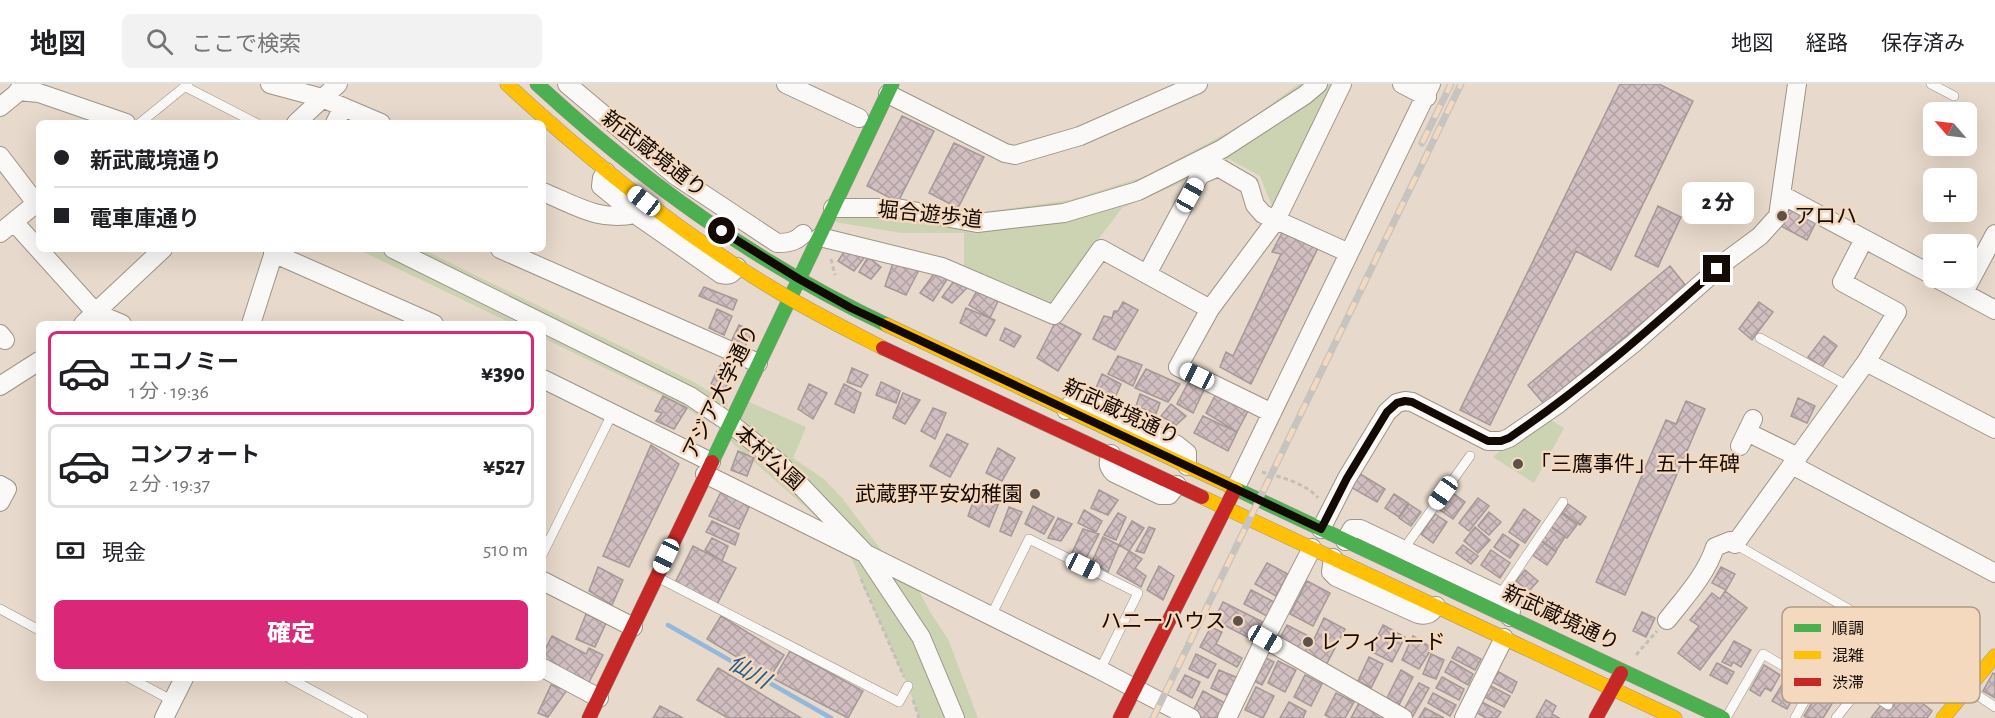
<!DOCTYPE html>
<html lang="ja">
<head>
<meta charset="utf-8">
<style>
	:root { --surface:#fff; --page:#f2f2f2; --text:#202124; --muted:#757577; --line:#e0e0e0; --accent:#db2777 }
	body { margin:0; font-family:"Alegreya Sans","Noto Sans JP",sans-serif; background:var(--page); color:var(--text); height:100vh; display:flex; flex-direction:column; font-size:22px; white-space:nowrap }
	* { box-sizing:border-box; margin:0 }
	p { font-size:20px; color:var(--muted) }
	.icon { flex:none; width:33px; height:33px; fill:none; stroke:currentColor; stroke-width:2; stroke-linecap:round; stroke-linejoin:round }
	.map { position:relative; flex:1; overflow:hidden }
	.details { position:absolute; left:36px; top:237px; width:510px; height:360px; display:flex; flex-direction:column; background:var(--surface); border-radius:9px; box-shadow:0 6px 24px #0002 }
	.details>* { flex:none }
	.top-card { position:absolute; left:36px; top:36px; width:510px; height:132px; border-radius:9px; box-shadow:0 6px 24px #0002; display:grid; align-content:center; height:132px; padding:0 18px; background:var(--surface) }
	.needle { width:39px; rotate:298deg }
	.fabs { position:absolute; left:1923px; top:18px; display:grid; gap:12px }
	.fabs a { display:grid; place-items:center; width:54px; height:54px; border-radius:9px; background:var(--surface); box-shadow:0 6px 24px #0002; font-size:30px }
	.end { position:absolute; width:27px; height:27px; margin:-14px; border:8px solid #130a03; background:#fff; box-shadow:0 0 0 3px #fff }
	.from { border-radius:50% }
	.bubble { position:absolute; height:42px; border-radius:9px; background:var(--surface); box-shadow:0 6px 24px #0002; font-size:20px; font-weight:800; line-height:42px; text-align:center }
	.car { position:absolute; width:18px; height:36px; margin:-18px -9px; border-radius:8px; box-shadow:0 0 4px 2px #0007; background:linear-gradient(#fff 24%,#345 0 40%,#fff 0 76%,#345 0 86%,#fff 0) }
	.top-card b { display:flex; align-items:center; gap:21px; height:57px; font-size:22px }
	.top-card b+b { border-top:2px solid var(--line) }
	.top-card i { width:15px; height:15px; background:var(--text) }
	ul { padding:10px 0 0; list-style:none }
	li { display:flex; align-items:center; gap:18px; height:84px; margin:0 12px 9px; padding:0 6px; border:3px solid var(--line); border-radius:9px }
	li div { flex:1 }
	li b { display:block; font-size:22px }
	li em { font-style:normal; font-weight:800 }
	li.on { border-color:var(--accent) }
	li>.icon { width:54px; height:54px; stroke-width:1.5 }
	.pay { display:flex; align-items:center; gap:15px; height:66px; padding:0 18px; font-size:22px }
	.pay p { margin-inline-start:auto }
	.action { display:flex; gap:12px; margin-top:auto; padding:12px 18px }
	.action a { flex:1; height:69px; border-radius:9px; background:var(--accent); color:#fff; font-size:24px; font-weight:800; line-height:69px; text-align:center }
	header { display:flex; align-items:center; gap:36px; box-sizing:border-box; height:84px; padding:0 30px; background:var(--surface); border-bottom:2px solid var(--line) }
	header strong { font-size:28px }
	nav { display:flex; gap:33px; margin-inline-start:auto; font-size:21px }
	.search { width:420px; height:54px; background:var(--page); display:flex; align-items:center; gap:15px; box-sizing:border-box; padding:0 21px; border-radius:9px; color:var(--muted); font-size:22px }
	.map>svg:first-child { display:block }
</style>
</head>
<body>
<header>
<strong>地図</strong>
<div class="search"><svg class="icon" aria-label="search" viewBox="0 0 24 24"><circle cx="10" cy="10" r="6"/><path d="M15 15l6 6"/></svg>ここで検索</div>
<nav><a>地図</a><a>経路</a><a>保存済み</a></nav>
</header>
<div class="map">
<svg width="1995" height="634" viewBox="0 0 1995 634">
	<defs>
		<pattern id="building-cross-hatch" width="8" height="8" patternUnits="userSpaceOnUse" patternTransform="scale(1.5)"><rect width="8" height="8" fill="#d0bec1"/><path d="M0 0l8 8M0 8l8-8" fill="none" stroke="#b2a2a4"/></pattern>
	</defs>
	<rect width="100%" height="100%" fill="#e7d9cb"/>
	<path fill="#ccd3b2" d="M 1299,0 L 1331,0 L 1272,122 L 1260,92 L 1229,75 L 1183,98 L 1122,124 L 1051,218 L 964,182 L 964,149 L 901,149 L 835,138 L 847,115 L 942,128 L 984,128 L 1070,116 L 1146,92 L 1242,41 Z
		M 357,165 L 422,165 L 694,298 L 728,319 L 717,343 L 681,321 L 543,254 L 543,240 L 513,240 Z
		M 747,317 L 806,343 L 793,374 L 825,396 L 842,414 L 885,471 L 827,442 L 728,355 Z
		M 1542,331 L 1564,344 L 1534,399 L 1493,373 Z
		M 849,469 L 917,503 L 930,528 L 948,555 L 978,634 L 919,634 L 908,602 Z"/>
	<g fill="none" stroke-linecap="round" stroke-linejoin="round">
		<path stroke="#94b8da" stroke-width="4.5" d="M 668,541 L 831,634"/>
	</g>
	<path fill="url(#building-cross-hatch)" stroke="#a49997" stroke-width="1.5" d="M 1620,0 L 1659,0 L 1693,17 L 1611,186 L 1576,167 L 1490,341 L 1460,326 Z
		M 902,32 L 934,47 L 898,118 L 867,102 Z
		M 954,59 L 984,73 L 958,124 L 929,109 Z
		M 1790,121 L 1817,136 L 1807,156 L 1779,141 Z
		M 1658,122 L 1681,133 L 1658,183 L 1635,172 Z
		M 1283,147 L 1318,164 L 1251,300 L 1220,283 L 1226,268 L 1233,272 L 1281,170 L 1272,168 Z
		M 846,165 L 864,174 L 854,187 L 838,177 Z
		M 868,173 L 881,183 L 871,195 L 859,188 Z
		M 894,176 L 919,186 L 906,211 L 885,202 Z
		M 1670,182 L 1686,202 L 1544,320 L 1528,301 Z
		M 936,187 L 948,194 L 933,217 L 920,209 Z
		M 957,193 L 970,201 L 952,219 L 942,213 Z
		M 704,203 L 737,216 L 733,226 L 699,212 Z
		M 979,203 L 1001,211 L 990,234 L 969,221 Z
		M 1123,218 L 1138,226 L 1115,266 L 1093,255 L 1104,232 L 1112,234 L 1114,227 L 1118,227 Z
		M 1759,218 L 1773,228 L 1752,256 L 1739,245 Z
		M 966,224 L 995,236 L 986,252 L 960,239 Z
		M 717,225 L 732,232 L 724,251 L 709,244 Z
		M 1056,237 L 1081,250 L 1058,287 L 1037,274 Z
		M 739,241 L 753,247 L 744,264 L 731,258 Z
		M 1005,244 L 1021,252 L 1014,263 L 1000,256 Z
		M 1824,252 L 1837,262 L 1822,283 L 1808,273 Z
		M 726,272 L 737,276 L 733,288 L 718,285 Z
		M 1118,272 L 1142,281 L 1133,302 L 1108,290 Z
		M 852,284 L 868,291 L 861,303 L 847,298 Z
		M 718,285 L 732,292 L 724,306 L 711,300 Z
		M 1146,285 L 1180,300 L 1168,318 L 1135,304 Z
		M 1102,290 L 1121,300 L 1115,314 L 1096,304 Z
		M 881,298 L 900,307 L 896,319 L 876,311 Z
		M 1188,299 L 1204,306 L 1193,329 L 1177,320 Z
		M 809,300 L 827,309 L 813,335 L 798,325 Z
		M 844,300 L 861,309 L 854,329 L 835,320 Z
		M 1217,308 L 1249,325 L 1237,348 L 1206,329 Z
		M 903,309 L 920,316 L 905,340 L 893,334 Z
		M 1140,310 L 1160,319 L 1156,330 L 1136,322 Z
		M 663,312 L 687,324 L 674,345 L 656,337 L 662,329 L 655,327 Z
		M 1798,314 L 1815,322 L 1807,339 L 1791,332 Z
		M 1686,317 L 1705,325 L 1625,511 L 1596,498 L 1666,336 L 1676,340 Z
		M 1171,320 L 1186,332 L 1176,341 L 1161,332 Z
		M 933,324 L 946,329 L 935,355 L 921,347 Z
		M 1203,332 L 1237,348 L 1228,367 L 1194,349 Z
		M 947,350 L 968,360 L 950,393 L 930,382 Z
		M 651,361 L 679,380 L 629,483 L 603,472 Z
		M 998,364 L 1015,374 L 1002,397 L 986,389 Z
		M 738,367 L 754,374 L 747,392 L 731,386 Z
		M 1357,388 L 1385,405 L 1377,418 L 1349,402 Z
		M 980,400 L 1004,406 L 989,443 L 968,432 Z
		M 1099,406 L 1118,416 L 1108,431 L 1091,424 Z
		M 1450,407 L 1465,418 L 1453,435 L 1437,424 Z
		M 721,408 L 750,421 L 739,445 L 709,432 Z
		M 1394,410 L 1408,419 L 1399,433 L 1385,424 Z
		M 1478,414 L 1489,422 L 1469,447 L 1459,439 Z
		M 1409,420 L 1421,428 L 1411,442 L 1399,434 Z
		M 1568,420 L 1586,433 L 1580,441 L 1562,428 Z
		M 1033,422 L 1054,433 L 1044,450 L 1025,440 Z
		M 1009,423 L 1022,428 L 1011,452 L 1000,447 Z
		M 1524,425 L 1540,437 L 1525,459 L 1509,448 Z
		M 1084,426 L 1102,437 L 1096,448 L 1078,439 Z
		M 1489,428 L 1501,438 L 1489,451 L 1478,442 Z
		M 1118,429 L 1126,433 L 1116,456 L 1104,451 Z
		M 1561,429 L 1577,441 L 1567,454 L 1551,442 Z
		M 1435,430 L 1447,438 L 1433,459 L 1421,450 Z
		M 1058,434 L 1072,440 L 1061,457 L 1048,454 Z
		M 712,437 L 739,450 L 735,461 L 706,448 Z
		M 1132,437 L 1144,444 L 1129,467 L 1119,461 Z
		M 1149,443 L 1155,445 L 1144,469 L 1136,467 Z
		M 1475,443 L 1490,456 L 1478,469 L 1464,457 Z
		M 1551,443 L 1565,453 L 1556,467 L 1541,456 Z
		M 1083,445 L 1099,450 L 1085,476 L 1071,471 Z
		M 1503,450 L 1519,461 L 1510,474 L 1494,463 Z
		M 1103,453 L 1119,461 L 1108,488 L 1092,478 Z
		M 712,454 L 728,462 L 722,477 L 705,466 Z
		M 1541,457 L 1556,468 L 1547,481 L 1531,470 Z
		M 1463,461 L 1478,472 L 1471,480 L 1456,469 Z
		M 693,462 L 736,484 L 717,520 L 675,499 Z
		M 1491,466 L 1510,479 L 1500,494 L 1481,481 Z
		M 1129,467 L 1142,475 L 1135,484 L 1146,492 L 1141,503 L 1117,489 Z
		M 1267,479 L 1288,490 L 1276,512 L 1255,500 Z
		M 1159,482 L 1174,492 L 1163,516 L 1147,506 Z
		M 598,483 L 623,496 L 612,521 L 589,507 Z
		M 1721,483 L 1735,490 L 1726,506 L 1712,499 Z
		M 1525,486 L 1538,497 L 1529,507 L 1516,497 Z
		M 1307,497 L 1330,509 L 1313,542 L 1290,530 Z
		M 1251,506 L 1274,518 L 1267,532 L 1244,520 Z
		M 1725,507 L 1747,524 L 1700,586 L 1678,569 L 1699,542 L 1690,536 L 1712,509 L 1720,515 Z
		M 1223,518 L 1263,538 L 1253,556 L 1214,536 Z
		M 1642,528 L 1655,534 L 1646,553 L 1633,547 Z
		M 586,530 L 606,539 L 595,563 L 576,555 Z
		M 721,532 L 784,571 L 770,593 L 707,555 Z
		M 1324,534 L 1345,545 L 1324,585 L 1277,560 L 1287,541 L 1314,555 Z
		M 1383,541 L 1405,553 L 1392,578 L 1370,567 Z
		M 1211,543 L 1222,548 L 1216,560 L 1242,574 L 1237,583 L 1200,563 Z
		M 552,552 L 586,570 L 589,564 L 603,571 L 588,600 L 543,577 L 543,570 Z
		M 1413,552 L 1432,564 L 1419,585 L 1402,576 Z
		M 1734,557 L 1751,566 L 1741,583 L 1733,578 L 1731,582 L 1722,578 Z
		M 1458,563 L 1481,575 L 1475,586 L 1452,574 Z
		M 790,567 L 863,607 L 848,634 L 774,595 Z
		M 1196,570 L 1216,580 L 1208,594 L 1189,585 Z
		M 1431,570 L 1444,576 L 1436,595 L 1423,590 Z
		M 1262,572 L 1274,578 L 1262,601 L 1250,595 Z
		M 1369,573 L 1383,580 L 1371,604 L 1358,597 Z
		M 1278,577 L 1296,586 L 1285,608 L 1268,599 Z
		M 1451,577 L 1473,590 L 1468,601 L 1445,588 Z
		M 1717,579 L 1734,588 L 1727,600 L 1710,591 Z
		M 1764,581 L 1780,591 L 1771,607 L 1765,604 L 1760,612 L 1750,606 Z
		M 718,584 L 801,634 L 728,634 L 697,616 Z
		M 1219,586 L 1238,594 L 1229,612 L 1211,604 Z
		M 1401,586 L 1413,593 L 1399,621 L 1387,614 Z
		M 1495,586 L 1517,598 L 1512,609 L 1489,596 Z
		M 1993,589 L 1995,590 L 1995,614 L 1983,607 Z
		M 1185,591 L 1200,598 L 1192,614 L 1177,606 Z
		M 1305,591 L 1322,600 L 1311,622 L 1294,613 Z
		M 1442,593 L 1464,605 L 1459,616 L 1436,604 Z
		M 1786,594 L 1800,602 L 1787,625 L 1772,617 Z
		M 1419,599 L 1429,604 L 1413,632 L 1403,627 Z
		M 1487,600 L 1510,612 L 1504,623 L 1481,611 Z
		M 551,601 L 567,606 L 548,633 L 538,629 Z
		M 1256,603 L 1274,612 L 1263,634 L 1245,626 Z
		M 1906,606 L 1932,627 L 1927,634 L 1871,634 L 1881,621 L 1889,627 Z
		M 1203,607 L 1225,619 L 1217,634 L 1202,634 L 1192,629 Z
		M 1336,609 L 1354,618 L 1345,634 L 1331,634 L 1325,631 Z
		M 1433,609 L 1456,621 L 1450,632 L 1428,619 Z
		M 1818,609 L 1833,618 L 1823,634 L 1808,634 L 1804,632 Z
		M 1478,616 L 1501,628 L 1497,634 L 1486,634 L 1472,626 Z
		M 1546,616 L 1556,622 L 1552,630 L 1559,634 L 1536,634 Z
		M 1289,618 L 1306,627 L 1303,634 L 1280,634 Z
		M 1359,619 L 1388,634 L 1351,634 Z
		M 660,622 L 683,634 L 653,634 Z
		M 1425,624 L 1444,634 L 1419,634 Z"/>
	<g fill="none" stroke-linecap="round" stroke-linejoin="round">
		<g stroke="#9e9488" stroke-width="10">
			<path id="lane" d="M 1931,0 L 1954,12
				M 186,3 L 256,39
				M 140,39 L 188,0
				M 1760,254 L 1848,302
				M 1735,460 L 1972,596
				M 1403,466 L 1470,372
				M 543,469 L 612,330
				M 657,493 L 899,618 L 908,602
				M 1500,511 L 1563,418
				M 0,525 L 39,546
				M 991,532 L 1029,455 L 1138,509 L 1100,586
				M 130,594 L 173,617
				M 289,594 L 363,634
				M 1968,605 L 1995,623
				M 1726,634 L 1763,570 L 1814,600 L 1795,634
				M 1836,634 L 1861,603 L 1888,621"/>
		</g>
		<g stroke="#9e9488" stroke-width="20">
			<path id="street" d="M 270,0 L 322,14 L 381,39
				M 567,0 L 676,92 L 777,159 C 787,159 796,158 803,150
				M 786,0 L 859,34
				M 1402,0 L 1427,13
				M 18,7 L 39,9 L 126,39
				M 888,10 L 1005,69 L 1015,71 L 1080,52 L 1198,0
				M 0,23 L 27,1
				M 296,39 L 338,0
				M 335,39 L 343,23
				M 0,72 L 36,119
				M 606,88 L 602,94 L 601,102 L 635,130 L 721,190 C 730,192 732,190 737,183
				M 543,108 C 575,121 599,138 635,130
				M 1782,111 L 1934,192
				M 833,124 L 897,124 L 977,139 L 1064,129 L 1138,107 L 1222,65 L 1305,11 L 1318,0
				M 14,138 L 96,229 L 122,240
				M 0,149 L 39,117
				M 820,153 L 942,183 L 1054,231 L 1101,165 L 1210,225
				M 393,165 L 690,312 L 730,339 L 778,378 L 865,469 L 921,553 L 955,634
				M 500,165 L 758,279
				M 273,169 L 434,240
				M 1147,190 L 1200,91 L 1218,83 L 1249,101 L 1255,121 L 1263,130 L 1349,169
				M 1936,194 L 1995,226
				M 1964,208 L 1995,150
				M 83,240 L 163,165
				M 251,240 L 275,165
				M 0,250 L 5,256
				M 1866,278 L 1995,345
				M 543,295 L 711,378
				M 0,302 L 39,277
				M 1066,326 L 1075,316 L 1084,317 L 1177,361 L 1187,369 L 1187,382
				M 1272,329 L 1178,283 L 1210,225 L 1276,136 L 1342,0
				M 1747,348 L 1798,373
				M 1740,362 L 1753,335
				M 1111,370 C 1108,378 1107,382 1114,389 L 1160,411 L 1169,411 L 1177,401
				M 1792,381 L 1995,489
				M 705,390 L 1100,586 L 1191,634
				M 0,401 L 7,405 L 0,418
				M 1235,405 L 1431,0
				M 1321,445 L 1347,394 L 1387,328 L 1397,319 L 1405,317 L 1412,318 L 1488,357 L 1501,357 L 1509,354 L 1558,320 L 1634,259 L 1729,175 L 1760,152 L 1778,132 L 1797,0
				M 1345,457 L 1352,445 L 1360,445 L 1503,513 L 1512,520 L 1510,533
				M 1333,474 L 1331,488 L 1336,493 L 1418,530 C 1427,532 1431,530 1436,522
				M 543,497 L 633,543
				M 1667,536 C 1685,513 1706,491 1715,463 L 1730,457 L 1735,460 L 1866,278 L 1897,228 L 1842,198 L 1864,155
				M 1265,555 L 1403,634
				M 543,584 L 599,614
				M 164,634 L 184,594
				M 1227,634 L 1265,555 L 1312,464
				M 1464,634 L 1504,554"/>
		</g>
		<g stroke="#9e9488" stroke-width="15">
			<path id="fast" d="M 537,0 C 641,96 759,181 887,241
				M 712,378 L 892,0
				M 1236,405 L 1723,634"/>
		</g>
		<g stroke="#9e9488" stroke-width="15">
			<path id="slow" d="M 507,0 C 588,75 673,144 767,201 C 804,224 844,244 883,264
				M 887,241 L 1236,405
				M 1202,413 L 1675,634
				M 1943,634 L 1995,572"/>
		</g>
		<g stroke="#9e9488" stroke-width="15">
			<path id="jam" d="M 883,264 L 1202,413
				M 589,634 L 712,378
				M 1120,634 L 1234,407
				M 1596,634 L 1621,589"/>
		</g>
		<path stroke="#c5bfba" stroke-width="3" stroke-dasharray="4.5 3" stroke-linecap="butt" d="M 831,175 L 835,191
			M 1262,388 C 1280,393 1306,399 1318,414
			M 861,495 L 904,593
			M 1636,571 L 1657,547
			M 913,616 L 919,634"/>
		<use href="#lane" stroke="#fbf9f7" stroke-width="9"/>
		<use href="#street" stroke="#fbf9f7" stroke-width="18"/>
		<use href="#fast" stroke="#4caf50" stroke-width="14"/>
		<use href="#slow" stroke="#ffc107" stroke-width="14"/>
		<use href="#jam" stroke="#c62828" stroke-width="14"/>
		<g stroke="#c7c3bf" stroke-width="7">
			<path id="rail" d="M 1422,59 L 1451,0
				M 1153,634 L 1461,0"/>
		</g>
		<use href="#rail" stroke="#f4d9be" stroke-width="4.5" stroke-dasharray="14" stroke-linecap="butt"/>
	</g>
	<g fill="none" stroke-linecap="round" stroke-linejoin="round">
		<path stroke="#130a03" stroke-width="8" d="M 722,147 L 799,195 L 851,224 L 1321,445 L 1347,394 L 1387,328 L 1397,319 L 1405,317 L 1412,318 L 1488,357 L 1501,357 L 1509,354 C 1584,303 1650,245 1717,185"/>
	</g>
	<g fill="#5d5249" stroke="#f4d9be" stroke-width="2">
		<circle cx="1782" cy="132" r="6"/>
		<circle cx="1518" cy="380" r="6"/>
		<circle cx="1035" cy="410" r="6"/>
		<circle cx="1238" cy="537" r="6"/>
		<circle cx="1308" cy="558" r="6"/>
	</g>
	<g text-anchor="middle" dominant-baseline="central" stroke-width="5" stroke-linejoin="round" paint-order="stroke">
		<g font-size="21" fill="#130a03" stroke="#f4d9be">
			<text transform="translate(654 70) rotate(38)">新武蔵境通り</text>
			<text transform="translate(930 131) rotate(6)">堀合遊歩道</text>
			<text transform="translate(721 308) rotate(-64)">アジア大学通り</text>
			<text transform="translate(1121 328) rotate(25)">新武蔵境通り</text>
			<text transform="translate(769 374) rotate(42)">本村公園</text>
			<text transform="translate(1561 534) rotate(25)">新武蔵境通り</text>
		</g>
		<g font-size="21" fill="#130a03" stroke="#f4d9be" text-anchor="start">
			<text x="1794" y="132">アロハ</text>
			<text x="1530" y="380">「三鷹事件」五十年碑</text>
			<text x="1023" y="410" text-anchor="end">武蔵野平安幼稚園</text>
			<text x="1226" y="537" text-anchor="end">ハニーハウス</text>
			<text x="1320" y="558">レフィナード</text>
		</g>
		<g font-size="22" font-style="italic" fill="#1e5b8f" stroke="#f4d9be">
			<text transform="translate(749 588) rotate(30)">仙川</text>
		</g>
	</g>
	<rect x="1782" y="523" width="198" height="96" rx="9" fill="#f4d9be" stroke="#b09b86" stroke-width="1.5"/>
	<rect x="1794" y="540" width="27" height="8" fill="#4caf50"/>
	<rect x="1794" y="567" width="27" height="8" fill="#ffc107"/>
	<rect x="1794" y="594" width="27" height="8" fill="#c62828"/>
	<g font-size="16" fill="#130a03">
		<text x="1832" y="550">順調</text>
		<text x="1832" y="577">混雑</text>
		<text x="1832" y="604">渋滞</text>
	</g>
</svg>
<div class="fabs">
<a><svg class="needle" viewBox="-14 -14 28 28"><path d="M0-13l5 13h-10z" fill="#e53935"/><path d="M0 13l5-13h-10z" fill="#757577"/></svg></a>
<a>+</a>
<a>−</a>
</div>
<i class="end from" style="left:722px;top:147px"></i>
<i class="end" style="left:1717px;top:185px"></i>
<div class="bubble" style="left:1682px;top:98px;width:72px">2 分</div>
<i class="car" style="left:1190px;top:111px;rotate:29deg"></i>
<i class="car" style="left:644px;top:117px;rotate:308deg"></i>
<i class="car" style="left:1197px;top:292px;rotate:296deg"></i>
<i class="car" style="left:1443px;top:409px;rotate:215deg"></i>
<i class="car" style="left:666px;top:472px;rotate:205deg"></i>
<i class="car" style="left:1083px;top:482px;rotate:116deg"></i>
<i class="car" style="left:1265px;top:555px;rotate:120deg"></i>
<div class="top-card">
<b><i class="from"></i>新武蔵境通り</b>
<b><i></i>電車庫通り</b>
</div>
<section class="details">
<ul>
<li class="on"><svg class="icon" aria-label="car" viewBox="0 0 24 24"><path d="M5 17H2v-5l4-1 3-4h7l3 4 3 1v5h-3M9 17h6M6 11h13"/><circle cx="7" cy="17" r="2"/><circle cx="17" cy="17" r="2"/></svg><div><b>エコノミー</b><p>1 分 · 19:36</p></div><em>¥390</em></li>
<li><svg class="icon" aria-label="car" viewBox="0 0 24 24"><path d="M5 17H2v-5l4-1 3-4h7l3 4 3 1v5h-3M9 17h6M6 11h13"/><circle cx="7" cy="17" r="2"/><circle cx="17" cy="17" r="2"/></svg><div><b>コンフォート</b><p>2 分 · 19:37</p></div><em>¥527</em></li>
</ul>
<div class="pay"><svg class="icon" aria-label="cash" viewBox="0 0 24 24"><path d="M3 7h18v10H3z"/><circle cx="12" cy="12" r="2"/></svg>現金<p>510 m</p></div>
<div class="action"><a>確定</a></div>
</section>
</div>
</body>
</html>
